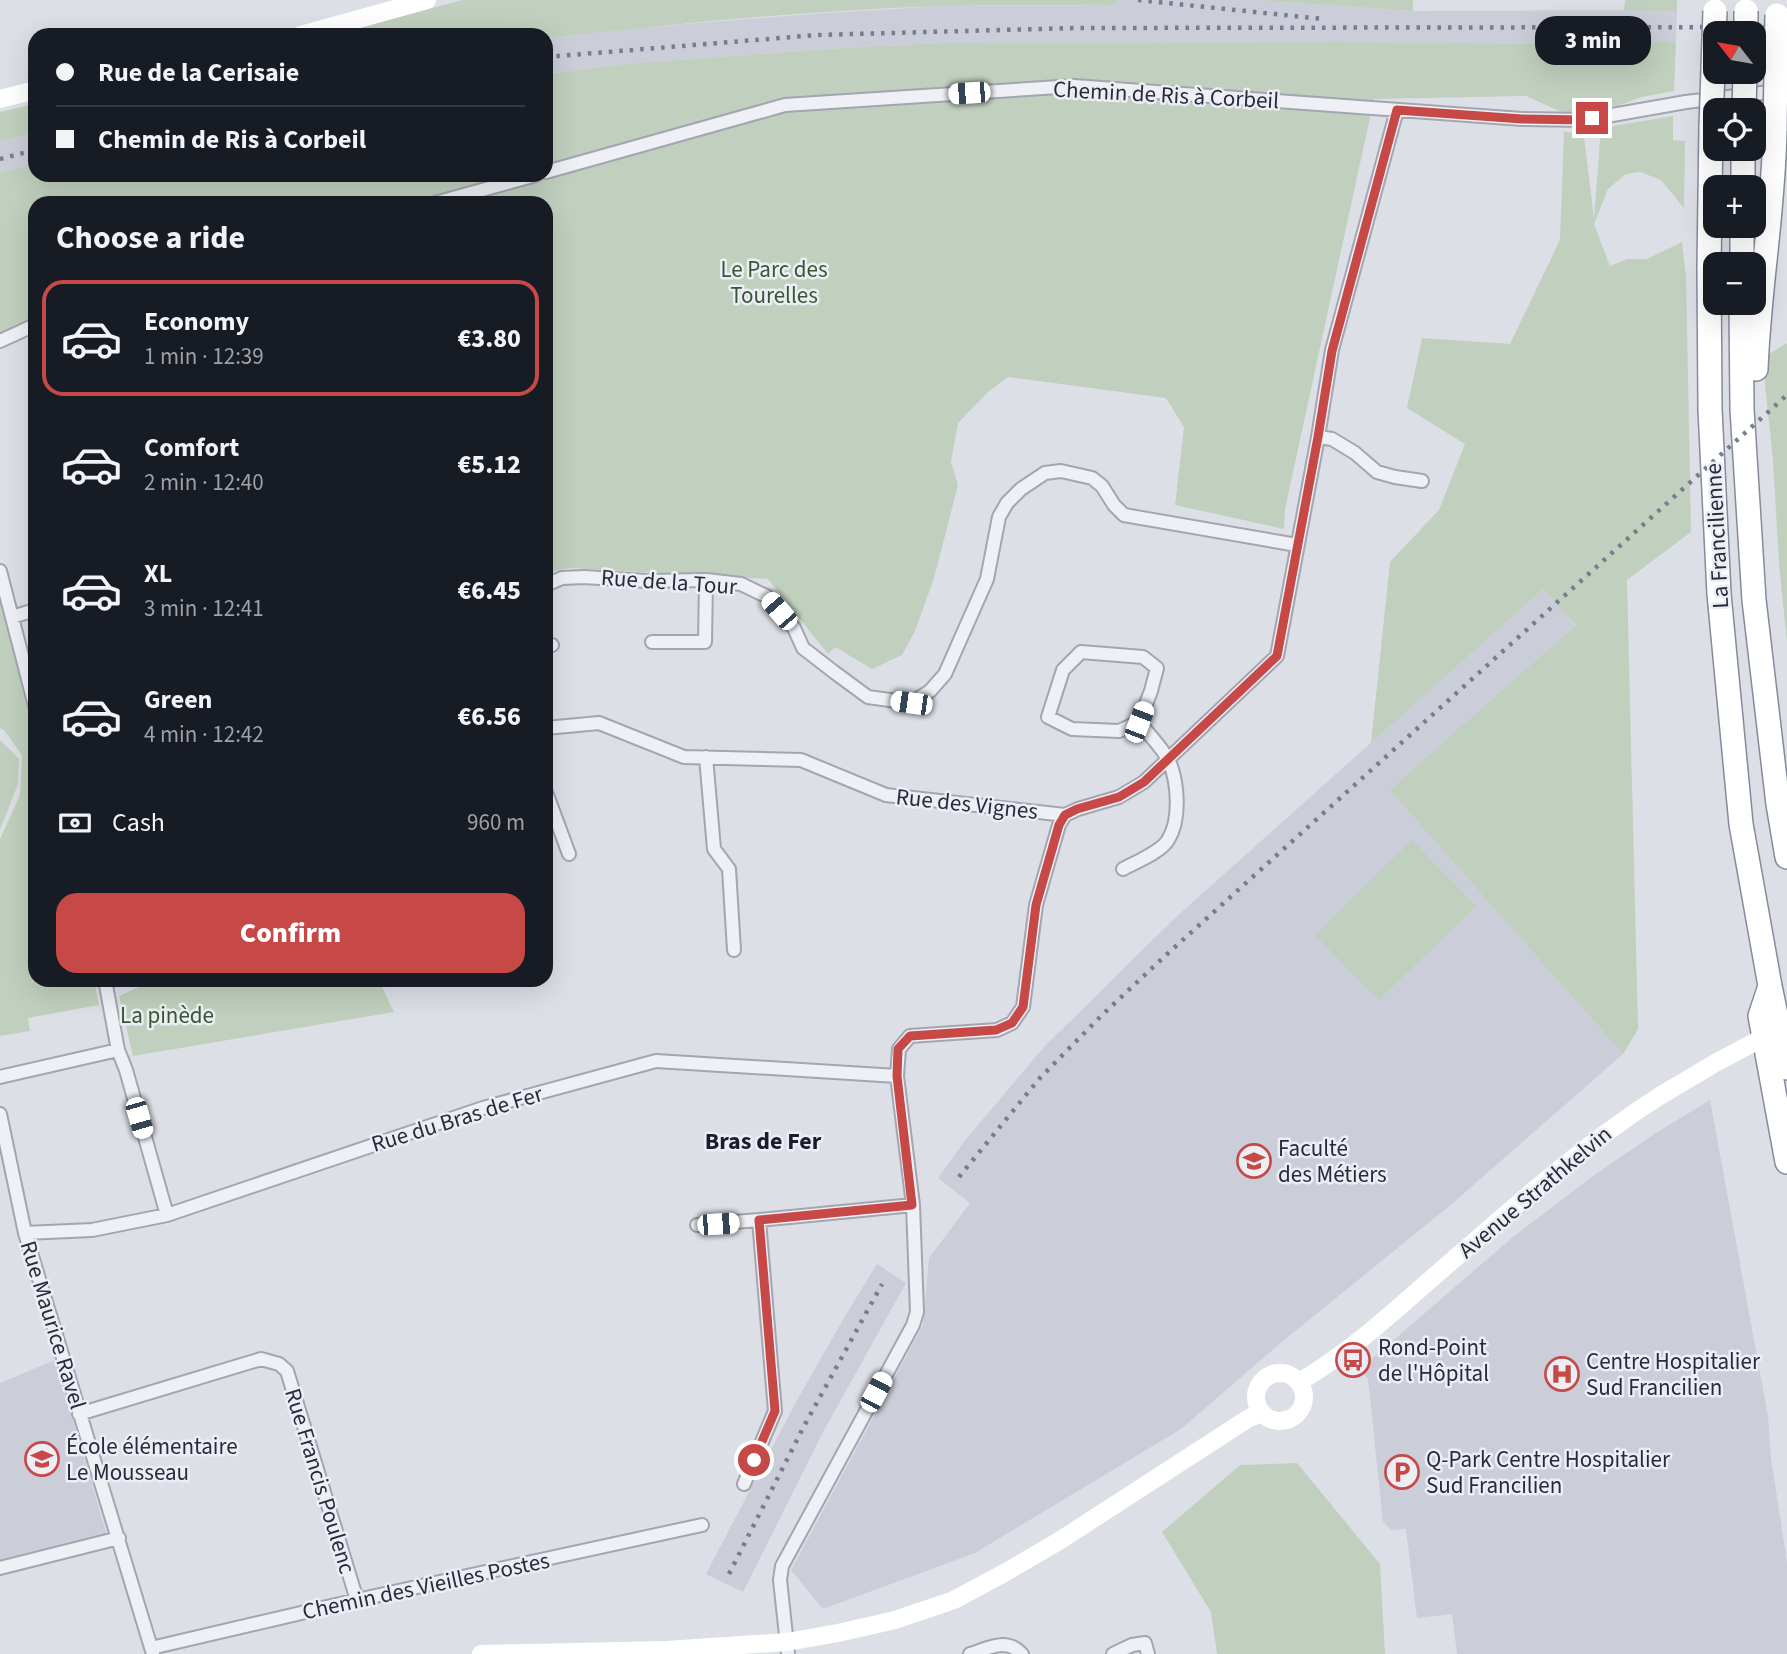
<!DOCTYPE html>
<html lang="en">
<head>
<meta charset="utf-8">
<style>
	:root { --surface:#171b24; --page:#20242c; --text:#f1f3f6; --muted:#9ea1a6; --line:#363941; --accent:#c64847 }
	body { margin:0; font-family:"Source Sans 3",sans-serif; background:var(--page); color:var(--text); height:100vh; display:flex; flex-direction:column; font-size:26px; white-space:nowrap }
	* { box-sizing:border-box; margin:0 }
	p { font-size:23px; color:var(--muted) }
	.icon { flex:none; width:38px; height:38px; fill:none; stroke:currentColor; stroke-width:2; stroke-linecap:round; stroke-linejoin:round }
	.map { position:relative; flex:1; overflow:hidden }
	.sheet { position:absolute; left:28px; top:196px; width:525px; height:791px; display:flex; flex-direction:column; background:var(--surface); border-radius:21px; box-shadow:0 7px 28px #0002 }
	.sheet>* { flex:none }
	.top-card { position:absolute; left:28px; top:28px; width:525px; height:154px; border-radius:21px; box-shadow:0 7px 28px #0002; display:grid; align-content:center; height:154px; padding:0 28px; background:var(--surface) }
	.needle { width:46px; rotate:301deg }
	.buttons { position:absolute; left:1703px; top:21px; display:grid; gap:14px }
	.buttons a { display:grid; place-items:center; width:63px; height:63px; border-radius:14px; background:var(--surface); box-shadow:0 7px 28px #0002; font-size:35px }
	.end { position:absolute; width:32px; height:32px; margin:-16px; border:9px solid #c64847; background:#fff; box-shadow:0 0 0 4px #fff }
	.from { border-radius:50% }
	.bubble { position:absolute; height:49px; border-radius:21px; background:var(--surface); box-shadow:0 7px 28px #0002; font-size:23px; font-weight:800; line-height:49px; text-align:center }
	.car { position:absolute; width:21px; height:42px; margin:-21px -10px; border-radius:9px; box-shadow:0 0 5px 2px #0007; background:linear-gradient(#fff 24%,#345 0 40%,#fff 0 76%,#345 0 86%,#fff 0) }
	.top-card b { display:flex; align-items:center; gap:24px; height:66px; font-size:26px }
	.top-card b+b { border-top:2px solid var(--line) }
	.top-card i { width:18px; height:18px; background:var(--text) }
	ul { padding:0; list-style:none }
	li { display:flex; align-items:center; gap:21px; height:116px; margin:0 14px 10px; padding:0 14px; border:4px solid transparent; border-radius:21px }
	li div { flex:1 }
	li b { display:block; font-size:26px }
	li em { font-style:normal; font-weight:800 }
	li.selected { border-color:var(--accent) }
	li>.icon { width:63px; height:63px; stroke-width:1.5 }
	h2 { padding:0 28px; font-size:32px; line-height:84px }
	.pay { display:flex; align-items:center; gap:18px; height:77px; padding:0 28px; font-size:26px }
	.pay p { margin-inline-start:auto }
	.primary-button { display:flex; gap:14px; margin-top:auto; padding:14px 28px }
	.primary-button a { flex:1; height:80px; border-radius:21px; background:var(--accent); color:#fff; font-size:28px; font-weight:800; line-height:80px; text-align:center }
	.map>svg:first-child { display:block }
</style>
</head>
<body>
<div class="map">
<svg width="1787" height="1654" viewBox="0 0 1787 1654">
	<rect width="100%" height="100%" fill="#dddfe6"/>
	<path fill="#cbced8" d="M 1118,0 L 1253,0 L 1413,11 L 1624,10 L 1677,12 L 1676,42 L 1603,41 L 1574,44 L 1338,42 L 941,43 L 842,48 L 624,64 L 546,74 L 546,38 L 636,28 L 810,14 L 942,6 L 1114,5 Z
		M 35,132 L 35,164 L 0,172 L 0,142 Z
		M 1544,588 L 1576,626 L 1391,790 L 1623,1054 L 1453,1203 L 1283,1341 L 1181,1429 L 975,1553 L 823,1609 L 791,1570 L 923,1325 L 929,1258 L 970,1203 L 938,1178 L 967,1138 L 1044,1047 L 1176,917 Z
		M 1710,1100 L 1768,1416 L 1771,1458 L 1787,1562 L 1787,1654 L 1457,1654 L 1452,1614 L 1417,1618 L 1406,1529 L 1391,1530 L 1383,1522 L 1368,1379 L 1360,1369 L 1514,1236 L 1597,1173 L 1656,1133 Z
		M 877,1264 L 906,1283 L 822,1434 L 743,1592 L 706,1574 L 796,1402 L 845,1316 Z
		M 55,1360 L 107,1535 L 0,1560 L 0,1383 Z"/>
	<path fill="#c0cfbe" d="M 462,0 L 1118,0 L 1114,5 C 1057,5 1000,5 944,6 C 811,10 678,24 546,38 L 546,35 L 331,35 Z
		M 1253,0 L 1413,0 L 1413,11 Z
		M 1625,0 L 1677,0 L 1677,12 L 1624,10 Z
		M 1603,41 L 1676,42 L 1674,91 L 1642,97 L 1617,106 L 1564,113 L 1526,96 L 1374,99 L 1285,509 L 1284,529 L 1175,505 L 1184,427 L 1166,398 L 1008,377 L 988,392 L 958,423 L 951,462 L 958,485 L 934,578 L 915,631 L 902,655 L 872,669 L 835,647 L 828,654 L 768,579 L 570,568 L 546,573 L 546,203 L 35,203 L 35,318 L 0,336 L 0,172 L 35,164 L 35,175 L 546,175 L 546,74 L 624,64 L 842,48 L 941,43 L 1338,42 L 1574,44 Z
		M 35,104 L 35,132 L 0,142 L 0,112 Z
		M 1673,116 L 1673,140 L 1685,141 L 1684,208 L 1661,180 L 1640,172 L 1626,174 L 1608,189 L 1594,224 L 1610,266 L 1627,259 L 1647,259 L 1682,242 L 1686,277 L 1691,532 L 1627,580 L 1638,1029 L 1623,1054 L 1390,790 L 1576,625 L 1543,589 L 1371,743 L 1390,562 L 1439,510 L 1465,444 L 1407,408 L 1422,338 L 1510,344 L 1560,240 L 1564,131 L 1584,136 L 1594,219 L 1601,128 Z
		M 1787,343 L 1787,642 L 1779,564 L 1773,460 L 1764,374 L 1766,356 Z
		M 0,595 L 35,738 L 35,980 L 94,980 L 99,1005 L 28,1018 L 30,1031 L 0,1036 L 0,839 L 20,795 L 22,755 L 4,730 L 0,728 Z
		M 0,740 L 19,759 L 18,784 L 0,830 Z
		M 1412,840 L 1476,906 L 1379,1000 L 1315,935 Z
		M 155,980 L 371,980 L 382,987 L 394,1012 L 133,1056 L 119,996 Z
		M 1297,1463 L 1380,1564 L 1385,1654 L 1217,1654 L 1211,1612 L 1162,1532 L 1240,1465 Z"/>
	<g fill="none" stroke-linecap="round" stroke-linejoin="round">
		<g stroke="#a3a5b0" stroke-width="16">
			<path id="street" d="M 546,172 L 785,105 L 1074,86 L 1522,119 L 1584,120 L 1686,102 L 1778,91
				M 435,203 L 536,175
				M 0,341 L 35,325
				M 1318,437 L 1332,439 L 1355,453 L 1377,472 L 1395,477 L 1422,481
				M 0,571 L 35,706
				M 546,585 L 562,578 L 584,577 L 646,581 L 706,580 L 741,584 L 766,596 L 794,628 L 803,648 L 834,672 L 868,697 L 911,703 L 930,691 L 945,674 L 987,579 L 999,517 L 1007,503 L 1021,489 L 1045,473 L 1061,471 L 1092,478 L 1102,486 L 1114,505 L 1124,515 L 1297,545
				M 12,617 L 35,610
				M 652,642 L 705,642 L 706,580
				M 546,647 L 552,645
				M 546,728 L 599,723 L 684,757 L 801,760 L 886,795 L 1065,815
				M 706,757 L 714,849 L 729,869 L 734,950
				M 546,792 L 569,854
				M 1123,869 C 1136,862 1161,852 1168,840 C 1181,820 1178,782 1169,761 C 1164,750 1147,732 1139,722 L 1151,691 L 1157,668 L 1143,657 L 1081,652 L 1063,670 L 1048,717 L 1072,729 L 1119,731 L 1139,722
				M 105,980 L 118,1050 L 126,1070 L 167,1215
				M 0,1077 L 118,1050
				M 0,1114 L 25,1233 L 153,1654
				M 697,1225 L 759,1220
				M 25,1233 L 92,1230 L 167,1215 L 483,1108 L 656,1061 L 897,1076
				M 79,1414 L 261,1359 L 279,1364 L 287,1371 L 357,1600
				M 744,1484 L 775,1411 L 759,1220 L 913,1205
				M 0,1568 L 119,1538
				M 151,1648 L 357,1600 L 702,1525
				M 788,1654 L 780,1580 L 782,1566 L 913,1325 L 917,1312 L 913,1205 L 897,1076 L 899,1049 L 910,1036 L 997,1030 L 1012,1023 L 1023,1007 L 1036,905 L 1059,825 L 1065,815 L 1078,809 L 1119,797 L 1144,782 L 1277,656 L 1318,437 L 1332,350 L 1397,110
				M 970,1654 C 990,1648 1006,1637 1022,1654
				M 1113,1654 L 1132,1645 L 1145,1643 L 1148,1654"/>
		</g>
		<g stroke="#858a9c" stroke-width="26">
			<path id="highway" d="M 1711,126 L 1709,268 L 1710,409 L 1719,594 L 1741,824 L 1770,986 L 1787,1068
				M 1743,187 L 1743,149
				M 1742,264 L 1742,226
				M 1741,303 L 1742,409 L 1754,600 L 1778,804 L 1787,857
				M 1756,369 C 1759,288 1774,209 1775,128
				M 1769,989 L 1760,1016 L 1787,1162"/>
		</g>
		<use href="#street" stroke="#eff0f5" stroke-width="12"/>
		<path stroke="#fff" stroke-width="18" d="M 301,35 L 427,0
			M 0,99 L 35,90
			M1256 1397a24 24 0 1 1 48 0a24 24 0 1 1-48 0Z
			M 1299,1382 C 1346,1355 1389,1316 1430,1280 C 1505,1215 1579,1147 1663,1094
			M 481,1654 L 666,1650 L 787,1642 L 838,1633 L 895,1620 L 954,1600 L 1006,1572 L 1059,1541 L 1249,1418 L 1262,1413"/>
		<use href="#highway" stroke="#fff" stroke-width="23"/>
		<path stroke="#777c8f" stroke-width="4.5" stroke-dasharray="3.5 7" stroke-linecap="butt" d="M 1138,0 L 1323,19
			M 546,57 L 817,35 L 1075,28 L 1787,27
			M 0,159 L 35,150
			M 959,1177 L 1039,1079 L 1101,1016 L 1165,956 L 1787,395
			M 729,1574 L 803,1428 L 882,1284"/>
		<g stroke="#858a9c" stroke-width="26" stroke-linecap="butt">
			<path id="highway-bridge" d="M 1746,33 L 1746,11
				M 1744,110 L 1745,72
				M 1711,126 L 1715,11
				M 1775,128 L 1777,15"/>
		</g>
		<path stroke="#fff" stroke-width="18" d="M 1663,1094 L 1717,1062 L 1787,1025"/>
		<use href="#highway-bridge" stroke="#fff" stroke-width="23"/>
	</g>
	<g fill="none" stroke-linecap="round" stroke-linejoin="round">
		<path stroke="#c64847" stroke-width="9" d="M 754,1460 L 775,1411 L 759,1220 L 912,1205 L 897,1076 L 898,1049 L 910,1036 L 996,1030 L 1012,1023 L 1023,1007 L 1036,905 L 1059,825 L 1065,815 L 1077,809 L 1119,797 L 1144,782 L 1277,656 L 1318,437 L 1332,351 L 1397,110 L 1522,119 L 1584,120 L 1592,118"/>
	</g>
	<defs>
		<g id="school-ring" transform="scale(1.75)"><circle r="9.5" fill="#eceef4" stroke="#c64847" stroke-width="1.5"/><path d="M0-5L7-2L0 1L-7-2ZM-4 1L0 2.5L4 1V4Q0 6-4 4Z" fill="#c64847"/></g>
		<g id="bus-ring" transform="scale(1.75)"><circle r="9.5" fill="#eceef4" stroke="#c64847" stroke-width="1.5"/><path d="M-5-6H5V4H4V6H2V4H-2V6H-4V4H-5ZM-3.5-4V0h7V-4ZM-3.5 1.2v1.5H-2V1.2ZM2 1.2v1.5H3.5V1.2Z" fill="#c64847"/></g>
		<g id="hospital-ring" transform="scale(1.75)"><circle r="9.5" fill="#eceef4" stroke="#c64847" stroke-width="1.5"/><path d="M-5-5h3v3.5h4V-5h3V5h-3V1.5h-4V5h-3Z" fill="#c64847"/></g>
		<g id="parking-ring" transform="scale(1.75)"><circle r="9.5" fill="#eceef4" stroke="#c64847" stroke-width="1.5"/><path d="M-3.5-5.5H1a3.5 3.5 0 0 1 0 7H-1V5.5H-3.5ZM-1-3.4V-.6H.8a1.4 1.4 0 0 0 0-2.8Z" fill="#c64847"/></g>
	</defs>
	<g fill-rule="evenodd">
		<use href="#school-ring" x="1254" y="1161"/>
		<use href="#bus-ring" x="1353" y="1360"/>
		<use href="#hospital-ring" x="1562" y="1374"/>
		<use href="#school-ring" x="42" y="1459"/>
		<use href="#parking-ring" x="1402" y="1472"/>
	</g>
	<g text-anchor="middle" dominant-baseline="central" stroke-width="5" stroke-linejoin="round" paint-order="stroke">
		<g font-size="23" fill="#272b3c" stroke="#eceef4">
			<text transform="translate(1166 95) rotate(3)">Chemin de Ris à Corbeil</text>
			<text transform="translate(1717 536) rotate(-93)">La Francilienne</text>
			<text transform="translate(669 582) rotate(4)">Rue de la Tour</text>
			<text transform="translate(967 804) rotate(6)">Rue des Vignes</text>
			<text transform="translate(457 1119) rotate(-17)">Rue du Bras de Fer</text>
			<text transform="translate(1535 1192) rotate(-40)">Avenue Strathkelvin</text>
			<text transform="translate(53 1325) rotate(73)">Rue Maurice Ravel</text>
			<text transform="translate(320 1481) rotate(73)">Rue Francis Poulenc</text>
			<text transform="translate(426 1586) rotate(-12)">Chemin des Vieilles Postes</text>
		</g>
		<g font-size="23" fill="#365735" stroke="#eceef4">
			<text x="774" y="269">Le Parc des<tspan x="774" dy="26">Tourelles</tspan></text>
			<text x="167" y="1015">La pinède</text>
		</g>
		<g font-size="23" fill="#272b3c" stroke="#eceef4" text-anchor="start">
			<text x="1278" y="1148">Faculté<tspan x="1278" dy="26">des Métiers</tspan></text>
			<text x="1378" y="1347">Rond-Point<tspan x="1378" dy="26">de l'Hôpital</tspan></text>
			<text x="1586" y="1361">Centre Hospitalier<tspan x="1586" dy="26">Sud Francilien</tspan></text>
			<text x="66" y="1446">École élémentaire<tspan x="66" dy="26">Le Mousseau</tspan></text>
			<text x="1426" y="1459">Q-Park Centre Hospitalier<tspan x="1426" dy="26">Sud Francilien</tspan></text>
		</g>
		<g font-size="24" font-weight="bold" fill="#1a1d2c" stroke="#eceef4">
			<text x="763" y="1141">Bras de Fer</text>
		</g>
	</g>
</svg>
<div class="buttons">
<a><svg class="needle" viewBox="-14 -14 28 28"><path d="M0-13l5 13h-10z" fill="#e53935"/><path d="M0 13l5-13h-10z" fill="#9ea1a6"/></svg></a>
<a><svg class="icon" aria-label="locate" viewBox="0 0 24 24"><circle cx="12" cy="12" r="6"/><path d="M12 2v4M12 18v4M2 12h4M18 12h4"/></svg></a>
<a>+</a>
<a>−</a>
</div>
<i class="end from" style="left:754px;top:1460px"></i>
<i class="end" style="left:1592px;top:118px"></i>
<div class="bubble" style="left:1535px;top:16px;width:116px">3 min</div>
<i class="car" style="left:969px;top:93px;rotate:266deg"></i>
<i class="car" style="left:779px;top:611px;rotate:319deg"></i>
<i class="car" style="left:911px;top:703px;rotate:278deg"></i>
<i class="car" style="left:1139px;top:722px;rotate:21deg"></i>
<i class="car" style="left:139px;top:1118px;rotate:164deg"></i>
<i class="car" style="left:718px;top:1224px;rotate:86deg"></i>
<i class="car" style="left:876px;top:1392px;rotate:28deg"></i>
<div class="top-card">
<b><i class="from"></i>Rue de la Cerisaie</b>
<b><i></i>Chemin de Ris à Corbeil</b>
</div>
<section class="sheet">
<h2>Choose a ride</h2>
<ul>
<li class="selected"><svg class="icon" aria-label="car" viewBox="0 0 24 24"><path d="M5 17H2v-5l4-1 3-4h7l3 4 3 1v5h-3M9 17h6M6 11h13"/><circle cx="7" cy="17" r="2"/><circle cx="17" cy="17" r="2"/></svg><div><b>Economy</b><p>1 min · 12:39</p></div><em>€3.80</em></li>
<li><svg class="icon" aria-label="car" viewBox="0 0 24 24"><path d="M5 17H2v-5l4-1 3-4h7l3 4 3 1v5h-3M9 17h6M6 11h13"/><circle cx="7" cy="17" r="2"/><circle cx="17" cy="17" r="2"/></svg><div><b>Comfort</b><p>2 min · 12:40</p></div><em>€5.12</em></li>
<li><svg class="icon" aria-label="car" viewBox="0 0 24 24"><path d="M5 17H2v-5l4-1 3-4h7l3 4 3 1v5h-3M9 17h6M6 11h13"/><circle cx="7" cy="17" r="2"/><circle cx="17" cy="17" r="2"/></svg><div><b>XL</b><p>3 min · 12:41</p></div><em>€6.45</em></li>
<li><svg class="icon" aria-label="car" viewBox="0 0 24 24"><path d="M5 17H2v-5l4-1 3-4h7l3 4 3 1v5h-3M9 17h6M6 11h13"/><circle cx="7" cy="17" r="2"/><circle cx="17" cy="17" r="2"/></svg><div><b>Green</b><p>4 min · 12:42</p></div><em>€6.56</em></li>
</ul>
<div class="pay"><svg class="icon" aria-label="cash" viewBox="0 0 24 24"><path d="M3 7h18v10H3z"/><circle cx="12" cy="12" r="2"/></svg>Cash<p>960 m</p></div>
<div class="primary-button"><a>Confirm</a></div>
</section>
</div>
</body>
</html>
